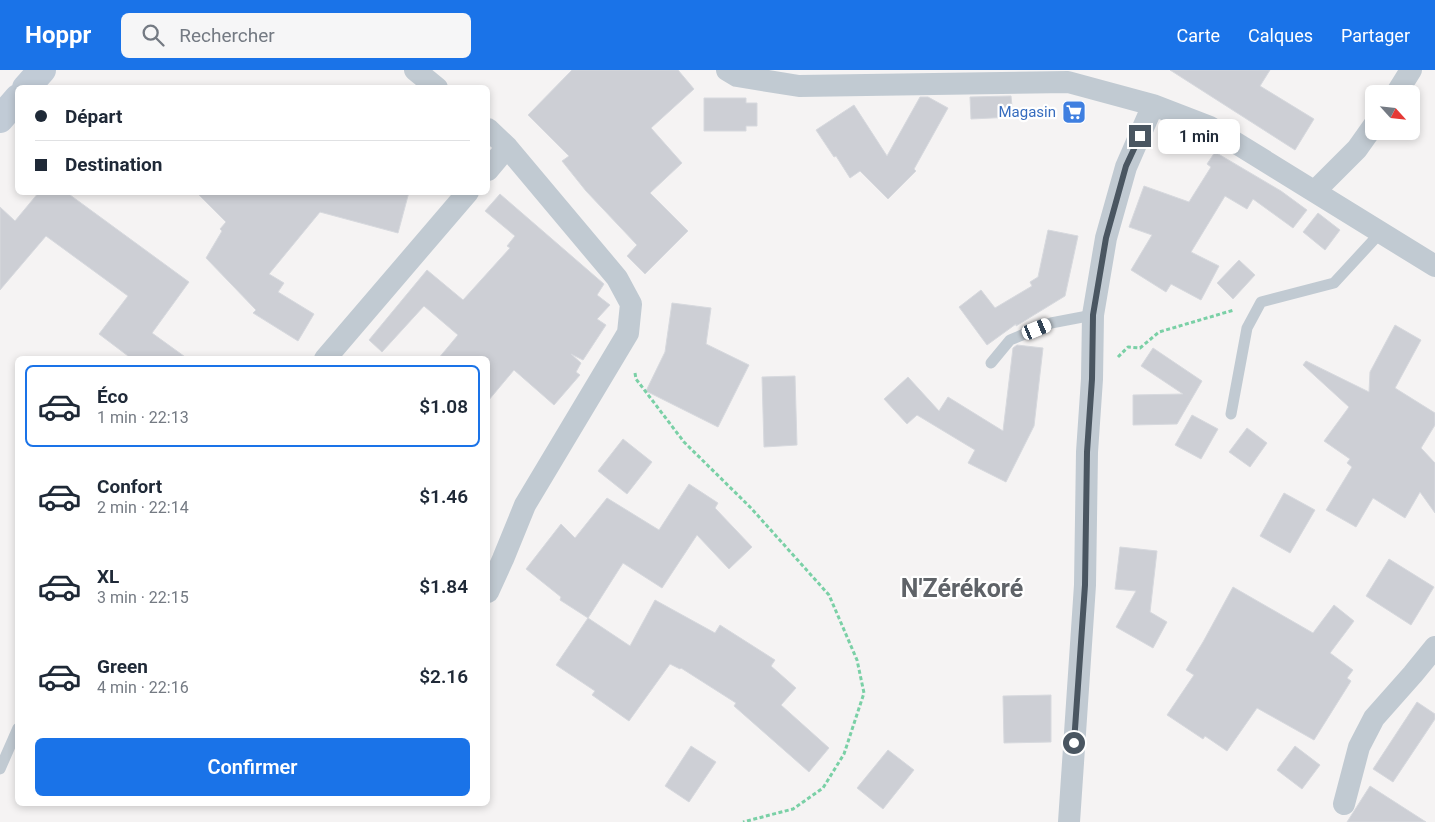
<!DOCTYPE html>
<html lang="fr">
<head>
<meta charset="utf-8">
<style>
	:root { --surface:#fff; --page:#f6f6f7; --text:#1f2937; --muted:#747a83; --line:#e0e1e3; --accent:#1a73e8 }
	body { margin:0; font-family:Roboto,sans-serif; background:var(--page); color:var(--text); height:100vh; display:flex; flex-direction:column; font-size:19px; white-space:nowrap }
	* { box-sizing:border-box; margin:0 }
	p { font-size:16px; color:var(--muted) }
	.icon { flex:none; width:28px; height:28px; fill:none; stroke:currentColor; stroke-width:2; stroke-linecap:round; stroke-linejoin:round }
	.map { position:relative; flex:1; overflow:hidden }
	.sheet { position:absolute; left:15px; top:286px; width:475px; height:450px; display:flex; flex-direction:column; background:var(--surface); border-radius:8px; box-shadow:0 2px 8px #0003 }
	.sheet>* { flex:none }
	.hud { position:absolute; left:15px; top:15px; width:475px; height:110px; border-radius:8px; box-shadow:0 2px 8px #0003; display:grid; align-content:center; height:110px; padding:0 20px; background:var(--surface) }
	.needle { width:32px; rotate:117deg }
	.fabs { position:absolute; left:1365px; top:15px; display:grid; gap:10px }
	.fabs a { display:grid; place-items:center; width:55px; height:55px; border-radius:8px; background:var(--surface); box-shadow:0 2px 8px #0003; font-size:25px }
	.end { position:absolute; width:22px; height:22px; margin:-11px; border:6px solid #4a5661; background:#fff; box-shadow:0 0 0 2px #fff }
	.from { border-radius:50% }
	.bubble { position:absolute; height:35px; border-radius:8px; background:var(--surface); box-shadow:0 2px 8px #0003; font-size:16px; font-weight:600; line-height:35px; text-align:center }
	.car { position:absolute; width:15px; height:30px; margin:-15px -8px; border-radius:6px; box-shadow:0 0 4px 1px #0007; background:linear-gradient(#fff 24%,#345 0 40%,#fff 0 76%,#345 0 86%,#fff 0) }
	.hud b { display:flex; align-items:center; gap:18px; height:48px; font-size:19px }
	.hud b+b { border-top:1px solid var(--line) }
	.hud i { width:12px; height:12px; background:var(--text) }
	ul { padding:9px 0 0; list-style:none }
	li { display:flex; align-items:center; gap:15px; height:82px; margin:0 10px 8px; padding:0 10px; border:2px solid transparent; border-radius:8px }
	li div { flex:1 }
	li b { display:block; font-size:19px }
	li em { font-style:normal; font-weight:600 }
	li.on { border-color:var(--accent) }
	li>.icon { width:45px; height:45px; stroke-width:1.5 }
	.button { display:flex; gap:10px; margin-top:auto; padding:10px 20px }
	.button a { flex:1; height:58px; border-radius:8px; background:var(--accent); color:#fff; font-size:20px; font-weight:600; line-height:58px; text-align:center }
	header { display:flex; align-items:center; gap:30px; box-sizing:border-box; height:70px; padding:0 25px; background:var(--accent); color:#fff }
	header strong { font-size:24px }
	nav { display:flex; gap:28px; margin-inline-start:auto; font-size:18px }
	.search { width:350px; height:45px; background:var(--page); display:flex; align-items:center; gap:12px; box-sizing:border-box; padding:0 18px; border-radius:8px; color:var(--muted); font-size:19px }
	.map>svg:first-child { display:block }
</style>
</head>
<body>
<header>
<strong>Hoppr</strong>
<div class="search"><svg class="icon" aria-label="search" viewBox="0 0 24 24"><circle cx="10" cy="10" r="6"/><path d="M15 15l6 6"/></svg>Rechercher</div>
<nav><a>Carte</a><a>Calques</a><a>Partager</a></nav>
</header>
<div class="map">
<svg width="1435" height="752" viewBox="0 0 1435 752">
	<rect width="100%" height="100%" fill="#f5f3f3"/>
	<path fill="#cdcfd5" stroke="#d7d9de" d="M 572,0 L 678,0 L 694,19 L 651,58 L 682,93 L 650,123 L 688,161 L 645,204 L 627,186 L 637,175 L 586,121 L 562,91 L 569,86 L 528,45 Z
		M 1170,0 L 1270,0 L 1260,16 L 1314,49 L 1295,80 Z
		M 1011,26 L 1013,47 L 971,49 L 970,27 Z
		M 920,27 L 928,27 L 948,38 L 914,99 L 916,101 L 888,129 L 860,101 L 850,108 L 836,86 L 834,87 L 816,60 L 854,35 L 887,86 Z
		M 704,28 L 746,28 L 746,33 L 757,33 L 757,56 L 746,56 L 746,61 L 704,61 Z
		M 1215,82 L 1281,121 L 1307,140 L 1293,158 L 1253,129 L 1247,139 L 1225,126 L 1191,182 L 1219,196 L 1201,230 L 1171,214 L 1166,222 L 1131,200 L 1152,165 L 1129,157 L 1144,116 L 1189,132 L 1211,97 L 1207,94 Z
		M 39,122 L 66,122 L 189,212 L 152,263 L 188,289 L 132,289 L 99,264 L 128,226 L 46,166 L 0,220 L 0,137 L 15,151 Z
		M 196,122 L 409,122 L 398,163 L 320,142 L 269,204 L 284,213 L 278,222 L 314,244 L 298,271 L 253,243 L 256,240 L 206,188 L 222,161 L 220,159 L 226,152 Z
		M 500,124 L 604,214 L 597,225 L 610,235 L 597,249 L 606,255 L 583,290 L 571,284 L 581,293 L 576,302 L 580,305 L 554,335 L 514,300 L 488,331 L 488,289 L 438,289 L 458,265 L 424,236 L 382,282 L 369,270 L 427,200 L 463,230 L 510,178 L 507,176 L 515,166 L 485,141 Z
		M 1318,143 L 1340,160 L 1325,180 L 1303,162 Z
		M 1048,160 L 1078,166 L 1065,226 L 1016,256 L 1016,254 L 987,275 L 959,237 L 981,220 L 995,238 L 1032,216 L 1030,212 L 1038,207 Z
		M 1239,190 L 1255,205 L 1233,229 L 1217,213 Z
		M 672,233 L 711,238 L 706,274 L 749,295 L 718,357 L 646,321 L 665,282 Z
		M 1395,255 L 1421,270 L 1395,318 L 1435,343 L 1435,355 L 1421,378 L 1435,393 L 1435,443 L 1420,422 L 1405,448 L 1373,428 L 1356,457 L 1326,440 L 1352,397 L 1347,393 L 1350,389 L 1324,371 L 1349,337 L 1303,295 L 1306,291 L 1369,322 L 1370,302 Z
		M 1017,275 L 1043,278 L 1034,356 L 1006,412 L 968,393 L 975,380 L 917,345 L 907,354 L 884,329 L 908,307 L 939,341 L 948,327 L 1003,361 L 1013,278 Z
		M 1153,278 L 1202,311 L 1177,354 L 1133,355 L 1133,325 L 1183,324 L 1141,296 Z
		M 795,306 L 797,375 L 764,377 L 762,307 Z
		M 1192,345 L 1218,359 L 1201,389 L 1175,375 Z
		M 1247,358 L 1267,373 L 1250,397 L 1229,382 Z
		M 623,369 L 652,392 L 627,424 L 598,401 Z
		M 689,414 L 718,433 L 715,438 L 752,477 L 729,499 L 697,465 L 662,518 L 623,493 L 588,548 L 560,530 L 561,527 L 526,499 L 561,454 L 575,468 L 607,428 L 659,460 Z
		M 1284,423 L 1315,440 L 1290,483 L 1260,466 Z
		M 1120,477 L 1157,481 L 1150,542 L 1167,552 L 1153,578 L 1116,557 L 1136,521 L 1115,519 Z
		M 1389,489 L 1434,517 L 1411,555 L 1366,526 Z
		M 1233,517 L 1313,563 L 1334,535 L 1354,551 L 1330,583 L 1353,600 L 1347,608 L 1351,611 L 1314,670 L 1257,638 L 1227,681 L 1205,666 L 1203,669 L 1167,645 L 1194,605 L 1186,600 L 1203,572 Z
		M 655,530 L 715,563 L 720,555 L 775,590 L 771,596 L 796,618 L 781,635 L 829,678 L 809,702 L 734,636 L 736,633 L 681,598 L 680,599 L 670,594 L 629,651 L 592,625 L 595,621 L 556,595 L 588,548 L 630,576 Z
		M 1051,625 L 1051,672 L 1004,673 L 1003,626 Z
		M 1417,632 L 1435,644 L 1435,649 L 1393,712 L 1373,699 Z
		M 691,676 L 716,692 L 689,732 L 665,716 Z
		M 1295,676 L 1320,695 L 1302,719 L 1277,700 Z
		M 888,680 L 914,700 L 883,739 L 857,718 Z
		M 1370,716 L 1426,752 L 1347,752 Z"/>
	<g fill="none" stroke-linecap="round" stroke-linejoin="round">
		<path stroke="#7ad0a6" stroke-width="3" stroke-dasharray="4 2.5" stroke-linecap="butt" d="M 1118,287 L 1128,277 L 1140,278 L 1159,262 L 1234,240
			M 635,303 L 636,309 L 684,372 L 751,438 L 829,525 L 857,590 L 864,623 L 844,684 L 823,718 L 793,739 L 743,752"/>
		<path stroke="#c1cad2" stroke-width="11" d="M 991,293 L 1010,270 L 1051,253 L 1093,245
			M 1231,344 L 1247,258 L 1261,232 L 1334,213 L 1381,162
			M 0,699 L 18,658"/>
		<path stroke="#c1cad2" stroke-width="22" d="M 415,0 L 437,18
			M 727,0 L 737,6 L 799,16 L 1068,12 L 1153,35 L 1210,57 L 1435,196
			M 1396,24 L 1411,0
			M 488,59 L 507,77 L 617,208 L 631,234 L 628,263 L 525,435 L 503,489 L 488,522
			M 488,100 L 507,77
			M 1315,121 L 1357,79 L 1374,55
			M 325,289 L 468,122
			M 1344,734 L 1359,677 L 1374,648 L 1413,604 L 1435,577
			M 1069,752 L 1085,515 L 1087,382 L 1092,309 L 1093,245 L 1106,168 L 1126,97 L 1153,35"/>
		<path stroke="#c1cbd6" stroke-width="28" d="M 26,18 L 42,0
			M 0,49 L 18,28"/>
	</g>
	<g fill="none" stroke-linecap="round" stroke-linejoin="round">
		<path stroke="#4a5661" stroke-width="6" d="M 1074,673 L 1085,515 L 1087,382 L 1092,309 L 1093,245 L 1106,168 L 1126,96 L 1140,66"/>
	</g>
	<defs>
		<g id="supermarket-square" transform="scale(1.25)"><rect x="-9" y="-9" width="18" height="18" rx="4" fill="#3f7fe0" stroke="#fff"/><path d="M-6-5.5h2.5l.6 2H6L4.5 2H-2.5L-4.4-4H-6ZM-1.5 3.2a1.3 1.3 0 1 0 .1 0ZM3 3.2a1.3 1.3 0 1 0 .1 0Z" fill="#fff"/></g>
	</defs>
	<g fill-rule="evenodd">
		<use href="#supermarket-square" x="1074" y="42"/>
	</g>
	<g text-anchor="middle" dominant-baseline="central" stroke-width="4.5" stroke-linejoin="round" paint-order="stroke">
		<g font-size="15" fill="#366cbe" stroke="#fff" text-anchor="end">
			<text x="1056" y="42">Magasin</text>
		</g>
		<g font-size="25" font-weight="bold" fill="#5f6368" stroke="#fff">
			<text x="962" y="518">N'Zérékoré</text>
		</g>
	</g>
</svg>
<div class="fabs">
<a><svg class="needle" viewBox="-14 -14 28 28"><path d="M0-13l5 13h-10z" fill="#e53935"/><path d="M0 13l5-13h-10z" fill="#747a83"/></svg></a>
</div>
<i class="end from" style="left:1074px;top:673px"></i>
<i class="end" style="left:1140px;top:66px"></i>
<div class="bubble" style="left:1158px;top:49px;width:82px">1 min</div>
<i class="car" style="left:1037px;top:259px;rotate:68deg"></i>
<div class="hud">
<b><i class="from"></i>Départ</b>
<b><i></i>Destination</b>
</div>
<section class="sheet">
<ul>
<li class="on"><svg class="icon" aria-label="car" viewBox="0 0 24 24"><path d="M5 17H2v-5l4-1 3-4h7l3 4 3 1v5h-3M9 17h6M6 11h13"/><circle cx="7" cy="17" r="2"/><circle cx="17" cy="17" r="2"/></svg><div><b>Éco</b><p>1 min · 22:13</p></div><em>$1.08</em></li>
<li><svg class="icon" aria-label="car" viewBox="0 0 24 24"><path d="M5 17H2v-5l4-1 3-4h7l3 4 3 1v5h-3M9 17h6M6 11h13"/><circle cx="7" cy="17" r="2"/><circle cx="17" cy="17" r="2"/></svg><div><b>Confort</b><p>2 min · 22:14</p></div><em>$1.46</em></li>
<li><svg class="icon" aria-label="car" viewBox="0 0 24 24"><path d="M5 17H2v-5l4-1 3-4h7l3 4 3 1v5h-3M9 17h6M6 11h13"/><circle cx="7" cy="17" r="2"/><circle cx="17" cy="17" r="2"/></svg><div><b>XL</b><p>3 min · 22:15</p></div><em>$1.84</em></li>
<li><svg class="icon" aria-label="car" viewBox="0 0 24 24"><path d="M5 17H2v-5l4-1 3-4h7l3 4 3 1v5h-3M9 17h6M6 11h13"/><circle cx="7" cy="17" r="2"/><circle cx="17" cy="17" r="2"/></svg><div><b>Green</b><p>4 min · 22:16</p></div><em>$2.16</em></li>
</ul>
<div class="button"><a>Confirmer</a></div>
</section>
</div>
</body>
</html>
